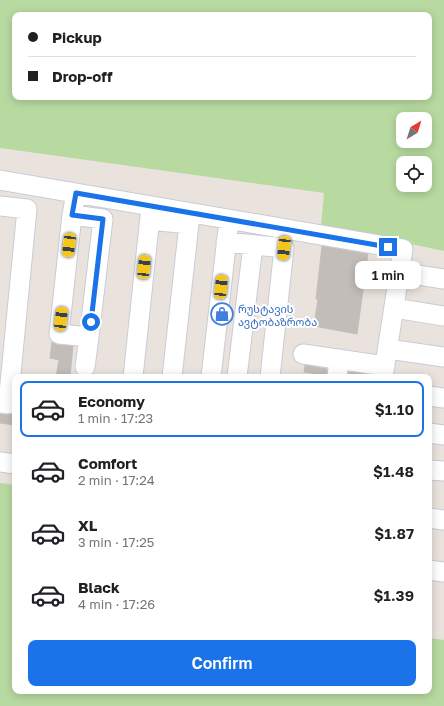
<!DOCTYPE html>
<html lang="en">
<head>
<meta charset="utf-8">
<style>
	:root { --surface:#fff; --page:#f6f6f6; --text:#202124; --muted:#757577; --line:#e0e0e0; --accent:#1a73e8 }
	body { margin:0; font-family:"Golos Text","Noto Sans Georgian",sans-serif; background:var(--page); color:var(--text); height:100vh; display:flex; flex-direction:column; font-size:15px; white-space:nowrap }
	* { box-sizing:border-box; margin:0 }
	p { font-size:13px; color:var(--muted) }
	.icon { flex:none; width:22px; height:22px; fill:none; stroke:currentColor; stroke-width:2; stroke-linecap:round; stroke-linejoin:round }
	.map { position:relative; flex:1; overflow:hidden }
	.details { position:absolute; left:12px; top:374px; width:420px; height:320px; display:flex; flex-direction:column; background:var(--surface); border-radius:8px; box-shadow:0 2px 10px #0003 }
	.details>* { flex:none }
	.hud { position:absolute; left:12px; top:12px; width:420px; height:88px; border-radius:8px; box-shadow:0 2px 10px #0003; display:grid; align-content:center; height:88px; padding:0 16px; background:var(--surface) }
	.needle { width:26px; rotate:38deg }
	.fabs { position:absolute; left:396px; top:112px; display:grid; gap:8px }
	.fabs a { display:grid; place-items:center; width:36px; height:36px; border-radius:8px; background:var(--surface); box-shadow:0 2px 10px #0003; font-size:20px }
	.end { position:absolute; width:18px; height:18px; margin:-9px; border:5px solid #1a73e8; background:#fff; box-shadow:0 0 0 2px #fff }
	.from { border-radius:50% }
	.bubble { position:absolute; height:28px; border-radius:8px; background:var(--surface); box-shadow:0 2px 10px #0003; font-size:13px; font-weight:600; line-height:28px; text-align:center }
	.car { position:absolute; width:12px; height:24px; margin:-12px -6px; border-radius:5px; box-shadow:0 0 3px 1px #0007; background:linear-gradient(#f5c518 24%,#345 0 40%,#f5c518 0 76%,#345 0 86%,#f5c518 0) }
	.hud b { display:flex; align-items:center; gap:14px; height:38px; font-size:15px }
	.hud b+b { border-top:1px solid var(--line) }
	.hud i { width:10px; height:10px; background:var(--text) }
	ul { padding:7px 0 0; list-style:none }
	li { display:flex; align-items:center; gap:12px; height:56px; margin:0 8px 6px; padding:0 8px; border:2px solid transparent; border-radius:8px }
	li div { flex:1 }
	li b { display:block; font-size:15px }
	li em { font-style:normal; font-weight:600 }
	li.active { border-color:var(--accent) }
	li>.icon { width:36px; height:36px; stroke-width:1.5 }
	.cta { display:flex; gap:8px; margin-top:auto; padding:8px 16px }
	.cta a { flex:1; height:46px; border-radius:8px; background:var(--accent); color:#fff; font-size:16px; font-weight:600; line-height:46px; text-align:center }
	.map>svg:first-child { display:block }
</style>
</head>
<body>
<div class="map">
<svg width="444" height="706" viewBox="0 0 444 706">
	<rect width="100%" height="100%" fill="#eae3dd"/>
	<path fill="#b8daa0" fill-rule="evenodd" d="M 0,0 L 444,0 L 444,251 L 321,225 L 324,193 L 0,148 ZM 15,15 L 429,15 L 429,97 L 15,97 ZM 403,119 L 425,119 L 425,141 L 403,141 ZM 403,163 L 425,163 L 425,185 L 403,185 Z
		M 0,483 L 15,485 L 15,691 L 429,691 L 429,638 L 444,640 L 444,706 L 0,706 Z"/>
	<path fill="#c2bdb9" stroke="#c5bfb7" d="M 322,246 L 368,254 L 357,334 L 314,326 L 318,299 L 316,299 Z
		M 52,342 L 58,345 L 73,346 L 70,377 L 56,377 L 59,360 L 50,358 Z
		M 305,365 L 327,369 L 326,375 L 304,372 Z
		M 349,372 L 372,375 L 372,377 L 348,377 Z
		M 15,412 L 15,425 L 0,423 L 0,414 L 7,415 L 12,414 Z"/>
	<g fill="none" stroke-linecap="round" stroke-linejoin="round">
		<g stroke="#c8ccd5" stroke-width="21">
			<path id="minor" d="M 0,180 L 403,249 L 383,377
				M 0,206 L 27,209 L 8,404 L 0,403
				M 72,215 L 103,219 L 89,337 L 59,334 L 72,215 L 76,193
				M 150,220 L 189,224 L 172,377
				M 226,242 L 284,248 L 270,377
				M 399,272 L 444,279
				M 394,308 L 444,316
				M 388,349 L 444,357
				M 303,354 L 385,366
				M 85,367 L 89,337
				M 133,377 L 151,207
				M 211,377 L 228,229
				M 237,377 L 253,245
				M 337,377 L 339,359
				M 429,396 L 444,398
				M 429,433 L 444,435
				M 0,462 L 15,464
				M 429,470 L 444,471
				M 429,518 L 444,520
				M 429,570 L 444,572"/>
		</g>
		<use href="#minor" stroke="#fff" stroke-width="19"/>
	</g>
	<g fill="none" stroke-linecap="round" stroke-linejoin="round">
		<path stroke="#1a73e8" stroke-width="5" d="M 91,322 L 103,219 L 72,215 L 76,193 L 388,247"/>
	</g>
	<defs>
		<g id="shop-ring" transform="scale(1.15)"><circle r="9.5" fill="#fff" stroke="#3f7fe0" stroke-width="1.5"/><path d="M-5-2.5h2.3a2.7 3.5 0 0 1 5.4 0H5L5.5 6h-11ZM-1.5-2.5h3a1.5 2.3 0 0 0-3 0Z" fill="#3f7fe0"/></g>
	</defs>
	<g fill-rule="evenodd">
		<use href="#shop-ring" x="222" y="314"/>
	</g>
	<g text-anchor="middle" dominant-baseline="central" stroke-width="4" stroke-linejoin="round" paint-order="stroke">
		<g font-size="11" fill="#366cbe" stroke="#fff" text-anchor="start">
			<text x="238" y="308">რუსტავის<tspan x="238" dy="13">ავტობაზრობა</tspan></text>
		</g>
	</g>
</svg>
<div class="fabs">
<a><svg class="needle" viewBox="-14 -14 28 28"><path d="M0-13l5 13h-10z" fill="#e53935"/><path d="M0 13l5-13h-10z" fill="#757577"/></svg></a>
<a><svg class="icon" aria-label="locate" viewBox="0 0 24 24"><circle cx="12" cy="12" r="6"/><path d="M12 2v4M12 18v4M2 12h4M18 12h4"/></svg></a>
</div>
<i class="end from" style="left:91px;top:322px"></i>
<i class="end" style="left:388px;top:247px"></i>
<div class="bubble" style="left:355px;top:261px;width:66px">1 min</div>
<i class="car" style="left:69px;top:245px;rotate:187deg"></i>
<i class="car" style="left:284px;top:248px;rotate:186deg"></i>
<i class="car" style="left:144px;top:267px;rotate:6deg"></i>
<i class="car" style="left:221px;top:287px;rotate:6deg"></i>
<i class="car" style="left:61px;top:319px;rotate:7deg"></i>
<div class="hud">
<b><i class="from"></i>Pickup</b>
<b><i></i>Drop-off</b>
</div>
<section class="details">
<ul>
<li class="active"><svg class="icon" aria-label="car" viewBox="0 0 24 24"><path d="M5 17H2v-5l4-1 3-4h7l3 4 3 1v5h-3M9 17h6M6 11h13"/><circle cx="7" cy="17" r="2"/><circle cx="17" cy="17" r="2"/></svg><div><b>Economy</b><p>1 min · 17:23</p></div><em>$1.10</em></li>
<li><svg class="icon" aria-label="car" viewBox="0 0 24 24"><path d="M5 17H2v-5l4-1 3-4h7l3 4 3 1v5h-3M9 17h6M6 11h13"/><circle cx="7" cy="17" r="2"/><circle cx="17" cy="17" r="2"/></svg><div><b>Comfort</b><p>2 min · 17:24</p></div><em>$1.48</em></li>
<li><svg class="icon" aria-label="car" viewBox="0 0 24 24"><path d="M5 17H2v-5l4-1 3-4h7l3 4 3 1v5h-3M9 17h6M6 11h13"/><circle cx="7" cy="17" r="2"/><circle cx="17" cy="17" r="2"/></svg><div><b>XL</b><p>3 min · 17:25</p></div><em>$1.87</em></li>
<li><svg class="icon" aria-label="car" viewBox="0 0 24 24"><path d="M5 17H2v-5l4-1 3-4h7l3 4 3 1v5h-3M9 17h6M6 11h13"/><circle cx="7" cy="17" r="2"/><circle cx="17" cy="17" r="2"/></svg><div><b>Black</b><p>4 min · 17:26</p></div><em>$1.39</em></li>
</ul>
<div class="cta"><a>Confirm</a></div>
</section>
</div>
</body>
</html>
